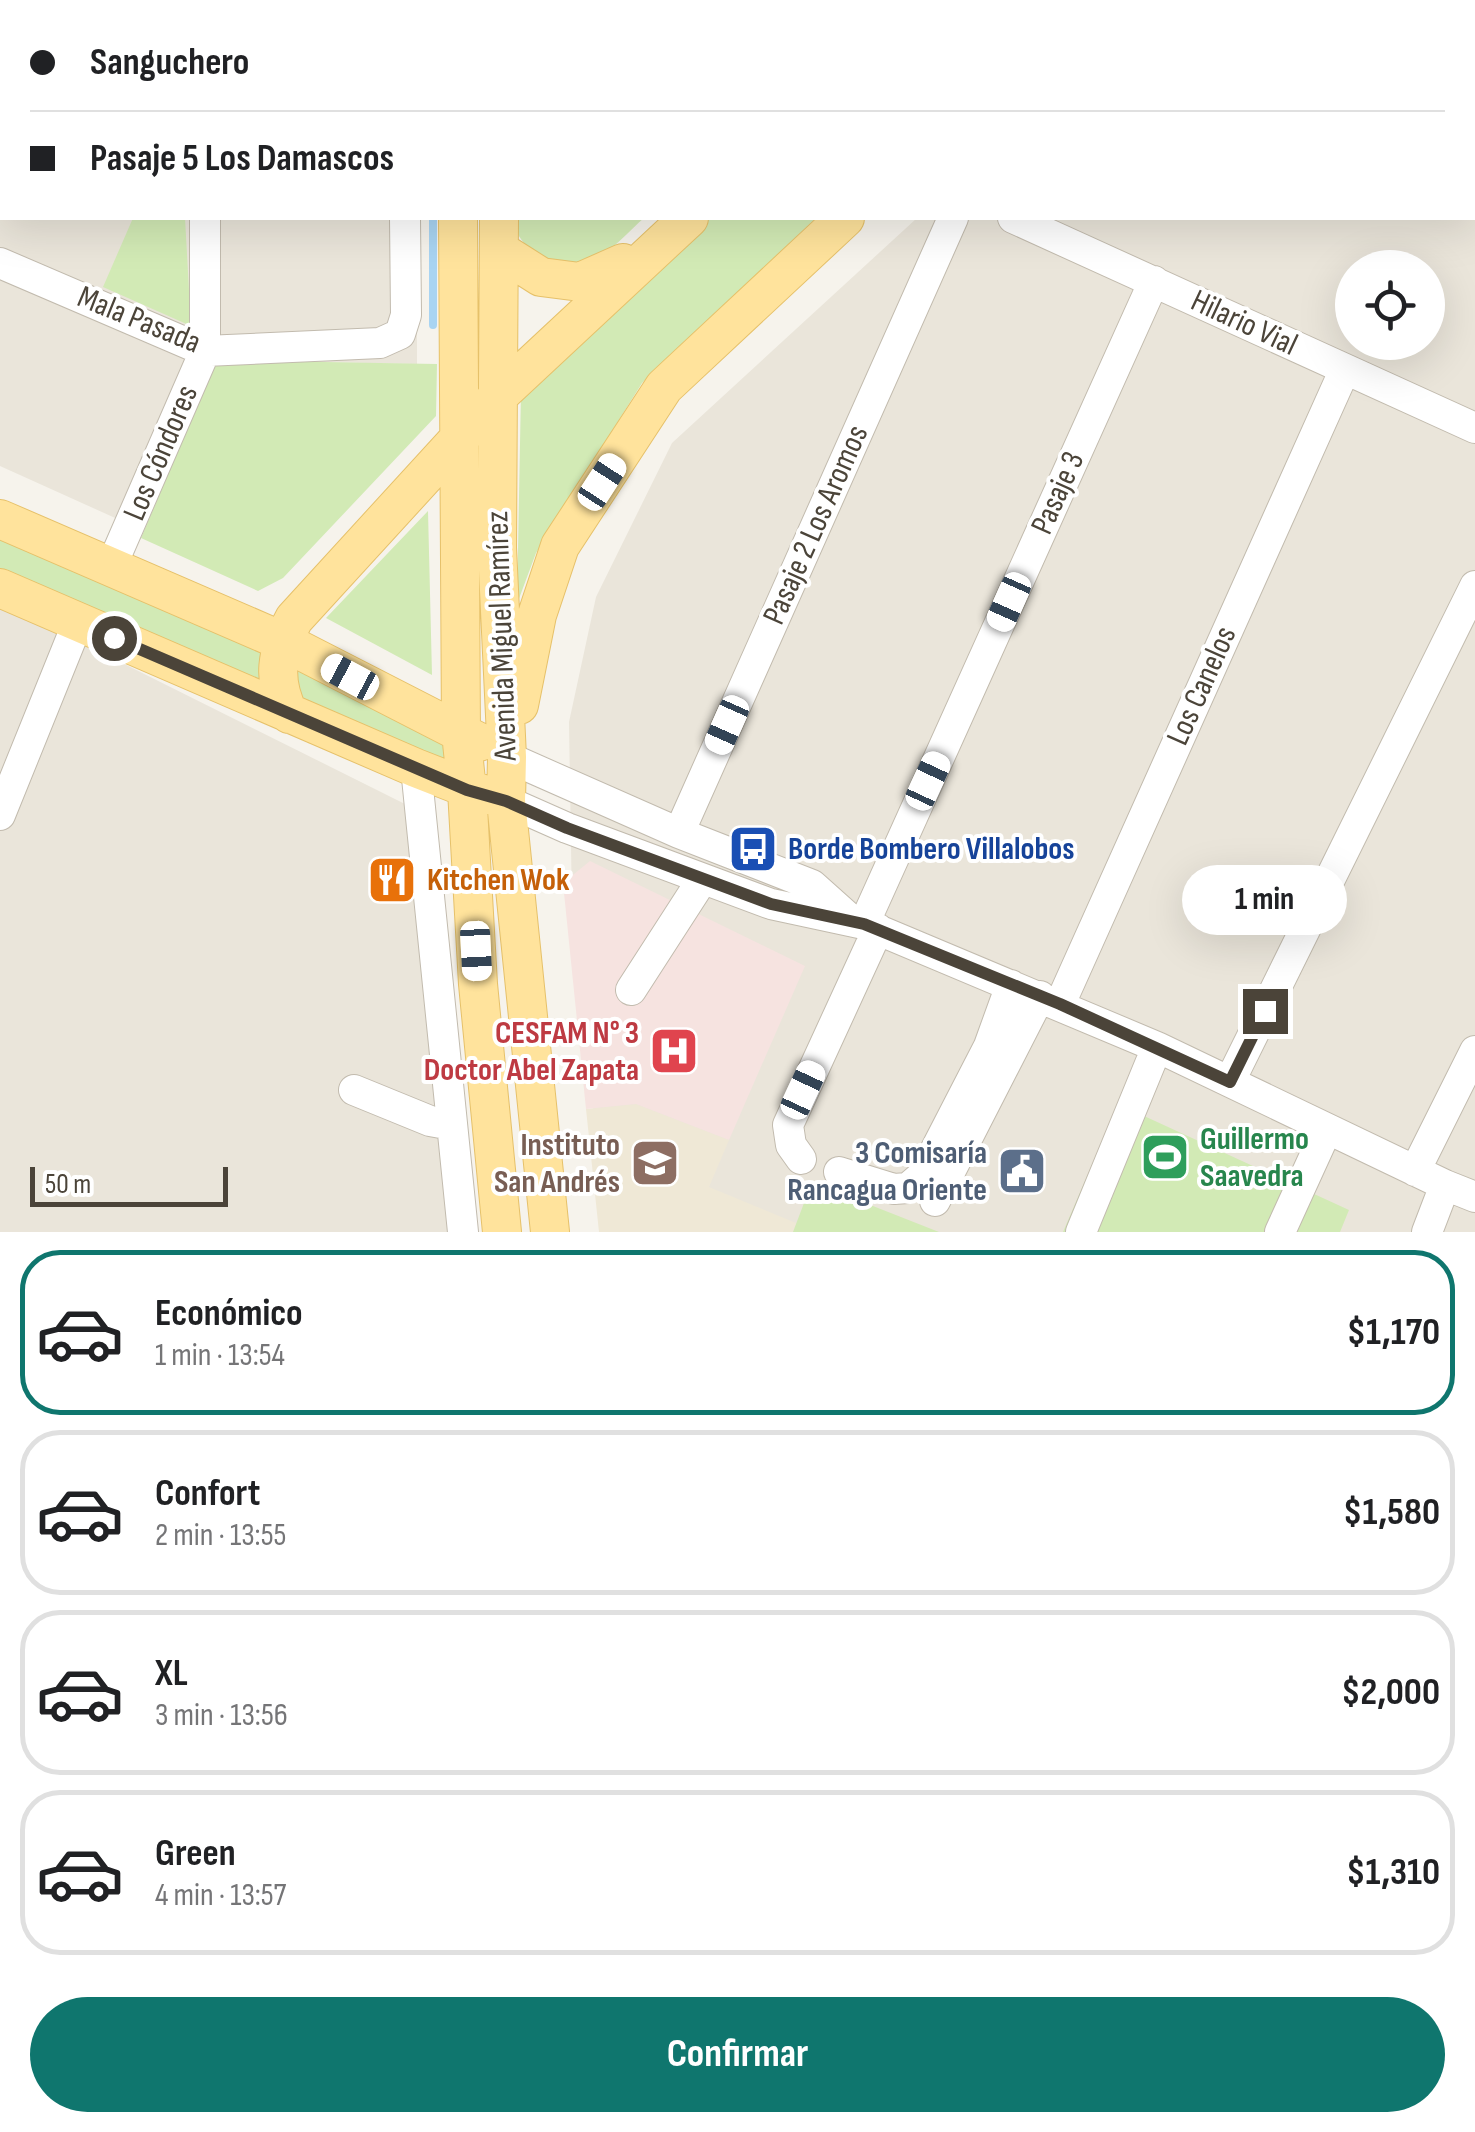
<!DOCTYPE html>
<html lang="es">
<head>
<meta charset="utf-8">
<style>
	:root { --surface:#fff; --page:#f6f6f6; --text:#202124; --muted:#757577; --line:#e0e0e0; --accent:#0f766e }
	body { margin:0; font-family:"Sofia Sans Condensed",sans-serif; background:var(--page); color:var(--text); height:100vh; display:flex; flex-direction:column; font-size:38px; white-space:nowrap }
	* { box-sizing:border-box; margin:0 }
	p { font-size:32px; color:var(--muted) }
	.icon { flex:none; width:55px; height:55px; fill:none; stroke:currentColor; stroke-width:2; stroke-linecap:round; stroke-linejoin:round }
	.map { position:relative; height:1232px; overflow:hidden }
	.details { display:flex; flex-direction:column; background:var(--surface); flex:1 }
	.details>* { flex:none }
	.top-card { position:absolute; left:0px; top:0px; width:1475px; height:220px; box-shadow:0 10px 40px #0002; display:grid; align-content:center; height:220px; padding:0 30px; background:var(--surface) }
	.controls { position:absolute; left:1335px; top:250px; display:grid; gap:20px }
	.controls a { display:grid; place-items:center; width:110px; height:110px; border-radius:50%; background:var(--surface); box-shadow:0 10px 40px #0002; font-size:50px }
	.scale { position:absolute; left:30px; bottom:25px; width:198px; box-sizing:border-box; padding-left:10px; border:5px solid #4b4439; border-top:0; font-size:28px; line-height:35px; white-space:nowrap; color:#4b4439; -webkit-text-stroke:8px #fff; paint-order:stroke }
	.end { position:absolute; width:45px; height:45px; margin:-22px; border:12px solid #4b4439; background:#fff; box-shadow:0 0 0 5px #fff }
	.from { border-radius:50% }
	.bubble { position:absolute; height:70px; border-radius:35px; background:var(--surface); box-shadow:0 10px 40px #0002; font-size:32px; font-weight:700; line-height:70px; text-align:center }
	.car { position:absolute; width:30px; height:60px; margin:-30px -15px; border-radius:12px; box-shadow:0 0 8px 2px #0007; background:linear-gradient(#fff 24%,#345 0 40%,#fff 0 76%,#345 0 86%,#fff 0) }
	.top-card b { display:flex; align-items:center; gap:35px; height:95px; font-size:38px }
	.top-card b+b { border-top:2px solid var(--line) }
	.top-card i { width:25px; height:25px; background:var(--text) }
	ul { padding:18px 0 0; list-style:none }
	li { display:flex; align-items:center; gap:30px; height:165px; margin:0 20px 15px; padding:0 10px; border:5px solid var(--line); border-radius:40px }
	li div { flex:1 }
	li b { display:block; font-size:38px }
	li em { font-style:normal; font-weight:700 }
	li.current { border-color:var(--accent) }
	li>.icon { width:90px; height:90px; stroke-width:1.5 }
	.button { display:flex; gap:20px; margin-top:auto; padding:20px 30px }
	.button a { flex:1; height:115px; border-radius:60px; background:var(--accent); color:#fff; font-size:40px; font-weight:700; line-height:115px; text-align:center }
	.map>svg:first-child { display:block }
</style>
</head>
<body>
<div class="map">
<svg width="1475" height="1232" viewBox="0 0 1475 1232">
	<rect width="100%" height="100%" fill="#f6f3ec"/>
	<path fill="#eae5da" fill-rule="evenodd" d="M 0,0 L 417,0 L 2,2 L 2,218 L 417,218 L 417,364 L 216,360 L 144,531 L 0,466 Z
		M 1148,0 L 1475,0 L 1475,1232 L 606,1232 L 572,907 L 569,722 L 596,597 L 672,443 L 917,218 L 1472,218 L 1472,2 L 1145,2 ZM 1352,268 L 1428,268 L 1428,342 L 1352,342 Z
		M 0,602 L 407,805 L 456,1232 L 0,1232 Z"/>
	<path fill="#efe8d6" d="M 636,1104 L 729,1140 L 709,1187 L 796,1223 L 793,1232 L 599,1232 L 586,1109 Z"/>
	<path fill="#f6e3e0" d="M 590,861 L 805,966 L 729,1140 L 636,1104 L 586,1109 L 563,883 Z"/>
	<path fill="#d2eab5" d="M 133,218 L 185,218 L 191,326 L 103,287 Z
		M 511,218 L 644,218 C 629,231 614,249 596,259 C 560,279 521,254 511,218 Z
		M 706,218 L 816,218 L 642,383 L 536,553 L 517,604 L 521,391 Z
		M 216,360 L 437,364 L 436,416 L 283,578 L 258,591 L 141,538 Z
		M 428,511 L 432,675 L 326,618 Z
		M 0,534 L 256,645 L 448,742 L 450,766 L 0,575 Z
		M 1118,1104 L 1349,1210 L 1340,1232 L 1063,1232 Z
		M 812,1182 L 939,1232 L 793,1232 Z"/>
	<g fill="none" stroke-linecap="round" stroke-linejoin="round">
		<path stroke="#a9d4f2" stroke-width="8" d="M 432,0 L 432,2
			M 433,218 L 433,325"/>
		<g stroke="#c2bbae" stroke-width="32">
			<path id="minor" d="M 204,0 L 204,2
				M 403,0 L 403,2
				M 533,0 L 539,2
				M 42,2 L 43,0
				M 1265,2 L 1266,0
				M 0,6 L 2,7
				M 1472,187 L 1475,188
				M 1013,218 L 1475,428
				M 0,263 L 205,351 L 380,343 L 400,334 L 406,315 L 405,218
				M 111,567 L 205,351 L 205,218
				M 507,757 L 679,833 L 812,885 L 850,919
				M 416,768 L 463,1232
				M 506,801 L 567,828 L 771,904 L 864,924 L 1157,1047 L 1445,1185 L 1475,1197
				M 0,815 L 78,622
				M 679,833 L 953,218
				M 864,924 L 1154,281
				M 631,990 L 702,880
				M 1060,1004 L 1345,369
				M 1230,1081 L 1475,586
				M 354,1090 L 430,1121 L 452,1125
				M 801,1159 L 791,1145 L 788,1125 L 878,929
				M 1415,1171 L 1475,1051
				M 839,1172 L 894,1189 L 908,1188 L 922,1176 L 989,1046 L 1011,985
				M 935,1201 L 1040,996
				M 1081,1232 L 1157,1047
				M 1280,1232 L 1327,1129
				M 1427,1232 L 1445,1185"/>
		</g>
		<g stroke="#e6c16a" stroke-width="40">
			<path id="major" d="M 458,0 L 458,2
				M 501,2 L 501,0
				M 913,2 L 916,0
				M 1075,2 L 1078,0
				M 458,218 L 461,733 L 467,790 L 478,984 L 502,1232
				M 499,218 L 497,548 L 507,757 L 506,801 L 550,1232
				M 500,251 L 541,277 L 580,282 L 623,263
				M 0,519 L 282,641 L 479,742
				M 0,588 L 416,768 L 485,795
				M 519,705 L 537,615 L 560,546 L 664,387 L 845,218
				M 289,714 C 272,680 276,652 294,619 L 498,396 L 689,218"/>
		</g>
		<use href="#minor" stroke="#fff" stroke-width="30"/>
		<use href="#major" stroke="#ffe39c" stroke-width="38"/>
	</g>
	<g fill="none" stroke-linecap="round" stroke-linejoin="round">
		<path stroke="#4b4439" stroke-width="12" d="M 114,638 L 467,790 L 506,801 L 567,828 L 771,904 L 864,924 L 1060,1004 L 1230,1082 L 1265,1011"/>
	</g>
	<defs>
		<g id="bus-square" transform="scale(2.5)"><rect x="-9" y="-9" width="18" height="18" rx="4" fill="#1a4fb4" stroke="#fff"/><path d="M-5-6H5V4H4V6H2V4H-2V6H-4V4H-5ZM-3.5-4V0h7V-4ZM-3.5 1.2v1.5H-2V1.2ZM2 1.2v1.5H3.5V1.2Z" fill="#fff"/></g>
		<g id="restaurant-square" transform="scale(2.5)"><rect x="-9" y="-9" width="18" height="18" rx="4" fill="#e8710a" stroke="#fff"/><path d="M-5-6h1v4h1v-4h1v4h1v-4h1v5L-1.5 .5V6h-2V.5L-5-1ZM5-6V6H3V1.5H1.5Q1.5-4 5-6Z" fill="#fff"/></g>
		<g id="hospital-square" transform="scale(2.5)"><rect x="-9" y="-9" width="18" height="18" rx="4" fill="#e0444e" stroke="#fff"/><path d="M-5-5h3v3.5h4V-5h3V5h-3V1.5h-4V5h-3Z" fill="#fff"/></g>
		<g id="stadium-square" transform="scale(2.5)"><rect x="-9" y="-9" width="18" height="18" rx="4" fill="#2e9e5b" stroke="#fff"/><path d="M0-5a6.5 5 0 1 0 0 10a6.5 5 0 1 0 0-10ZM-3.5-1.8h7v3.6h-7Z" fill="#fff"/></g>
		<g id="school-square" transform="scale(2.5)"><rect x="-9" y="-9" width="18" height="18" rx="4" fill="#8d6e63" stroke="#fff"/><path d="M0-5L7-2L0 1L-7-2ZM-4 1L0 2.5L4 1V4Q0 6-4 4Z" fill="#fff"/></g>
		<g id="civic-square" transform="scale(2.5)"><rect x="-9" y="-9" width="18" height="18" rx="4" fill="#5c6f8a" stroke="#fff"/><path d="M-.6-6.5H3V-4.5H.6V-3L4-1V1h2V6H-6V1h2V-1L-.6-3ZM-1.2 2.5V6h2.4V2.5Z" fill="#fff"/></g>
	</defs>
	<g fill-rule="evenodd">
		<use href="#bus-square" x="753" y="849"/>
		<use href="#restaurant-square" x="392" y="880"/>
		<use href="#hospital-square" x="674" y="1051"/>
		<use href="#stadium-square" x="1165" y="1157"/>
		<use href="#school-square" x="655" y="1163"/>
		<use href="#civic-square" x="1022" y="1171"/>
	</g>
	<g text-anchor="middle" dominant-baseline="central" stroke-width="8" stroke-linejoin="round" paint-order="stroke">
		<g font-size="32" fill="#4b4439" stroke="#fff">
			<text transform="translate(139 320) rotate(22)">Mala Pasada</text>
			<text transform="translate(1244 323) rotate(25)">Hilario Vial</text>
			<text transform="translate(161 453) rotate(-67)">Los Cóndores</text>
			<text transform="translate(1058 493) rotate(-66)">Pasaje 3</text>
			<text transform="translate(816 525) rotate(-66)">Pasaje 2 Los Aromos</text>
			<text transform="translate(502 636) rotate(-92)">Avenida Miguel Ramírez</text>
			<text transform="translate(1202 686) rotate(-66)">Los Canelos</text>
		</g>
		<g font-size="32" font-weight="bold" fill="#164399" stroke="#fff" text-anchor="start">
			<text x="788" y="849">Borde Bombero Villalobos</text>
		</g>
		<g font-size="32" font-weight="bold" fill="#c56008" stroke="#fff" text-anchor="start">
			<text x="427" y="880">Kitchen Wok</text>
		</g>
		<g font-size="32" font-weight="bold" fill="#be3a42" stroke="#fff" text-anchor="end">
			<text x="639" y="1033">CESFAM N° 3<tspan x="639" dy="37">Doctor Abel Zapata</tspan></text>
		</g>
		<g font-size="32" font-weight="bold" fill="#27864d" stroke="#fff" text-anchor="start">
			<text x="1200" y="1139">Guillermo<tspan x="1200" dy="37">Saavedra</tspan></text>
		</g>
		<g font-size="32" font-weight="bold" fill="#785e54" stroke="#fff" text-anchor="end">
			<text x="620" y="1145">Instituto<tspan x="620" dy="37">San Andrés</tspan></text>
		</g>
		<g font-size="32" font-weight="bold" fill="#4e5e75" stroke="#fff" text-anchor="end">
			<text x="987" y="1153">3 Comisaría<tspan x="987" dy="37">Rancagua Oriente</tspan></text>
		</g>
	</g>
</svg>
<div class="controls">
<a><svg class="icon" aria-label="locate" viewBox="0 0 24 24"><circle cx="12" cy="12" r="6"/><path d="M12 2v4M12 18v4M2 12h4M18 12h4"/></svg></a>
</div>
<div class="scale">50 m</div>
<i class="end from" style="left:114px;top:638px"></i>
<i class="end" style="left:1265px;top:1011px"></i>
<div class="bubble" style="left:1182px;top:865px;width:165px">1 min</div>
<i class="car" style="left:602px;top:482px;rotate:33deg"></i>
<i class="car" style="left:1009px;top:602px;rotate:204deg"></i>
<i class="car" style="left:350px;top:677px;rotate:298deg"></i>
<i class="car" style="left:727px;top:725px;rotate:204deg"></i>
<i class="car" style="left:928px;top:781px;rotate:25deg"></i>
<i class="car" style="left:476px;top:951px;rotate:177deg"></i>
<i class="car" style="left:803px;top:1090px;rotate:25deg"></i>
<div class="top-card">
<b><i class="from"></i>Sanguchero</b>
<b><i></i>Pasaje 5 Los Damascos</b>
</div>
</div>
<section class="details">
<ul>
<li class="current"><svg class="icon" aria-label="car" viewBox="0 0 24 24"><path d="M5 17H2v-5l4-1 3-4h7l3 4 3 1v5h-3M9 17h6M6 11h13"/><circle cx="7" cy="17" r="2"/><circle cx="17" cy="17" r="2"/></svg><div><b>Económico</b><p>1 min · 13:54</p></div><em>$1,170</em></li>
<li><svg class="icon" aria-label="car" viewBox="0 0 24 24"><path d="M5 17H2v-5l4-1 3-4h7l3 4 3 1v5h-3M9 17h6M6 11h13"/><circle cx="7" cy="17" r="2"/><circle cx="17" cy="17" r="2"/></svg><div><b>Confort</b><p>2 min · 13:55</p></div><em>$1,580</em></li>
<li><svg class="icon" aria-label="car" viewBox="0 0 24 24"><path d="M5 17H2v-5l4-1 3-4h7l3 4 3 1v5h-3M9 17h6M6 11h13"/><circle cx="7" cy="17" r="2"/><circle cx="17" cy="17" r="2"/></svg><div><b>XL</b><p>3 min · 13:56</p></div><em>$2,000</em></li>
<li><svg class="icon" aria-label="car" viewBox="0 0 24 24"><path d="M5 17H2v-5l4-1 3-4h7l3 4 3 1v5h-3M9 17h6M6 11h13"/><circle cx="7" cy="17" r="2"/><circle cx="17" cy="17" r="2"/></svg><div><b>Green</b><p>4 min · 13:57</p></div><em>$1,310</em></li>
</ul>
<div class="button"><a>Confirmar</a></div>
</section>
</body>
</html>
